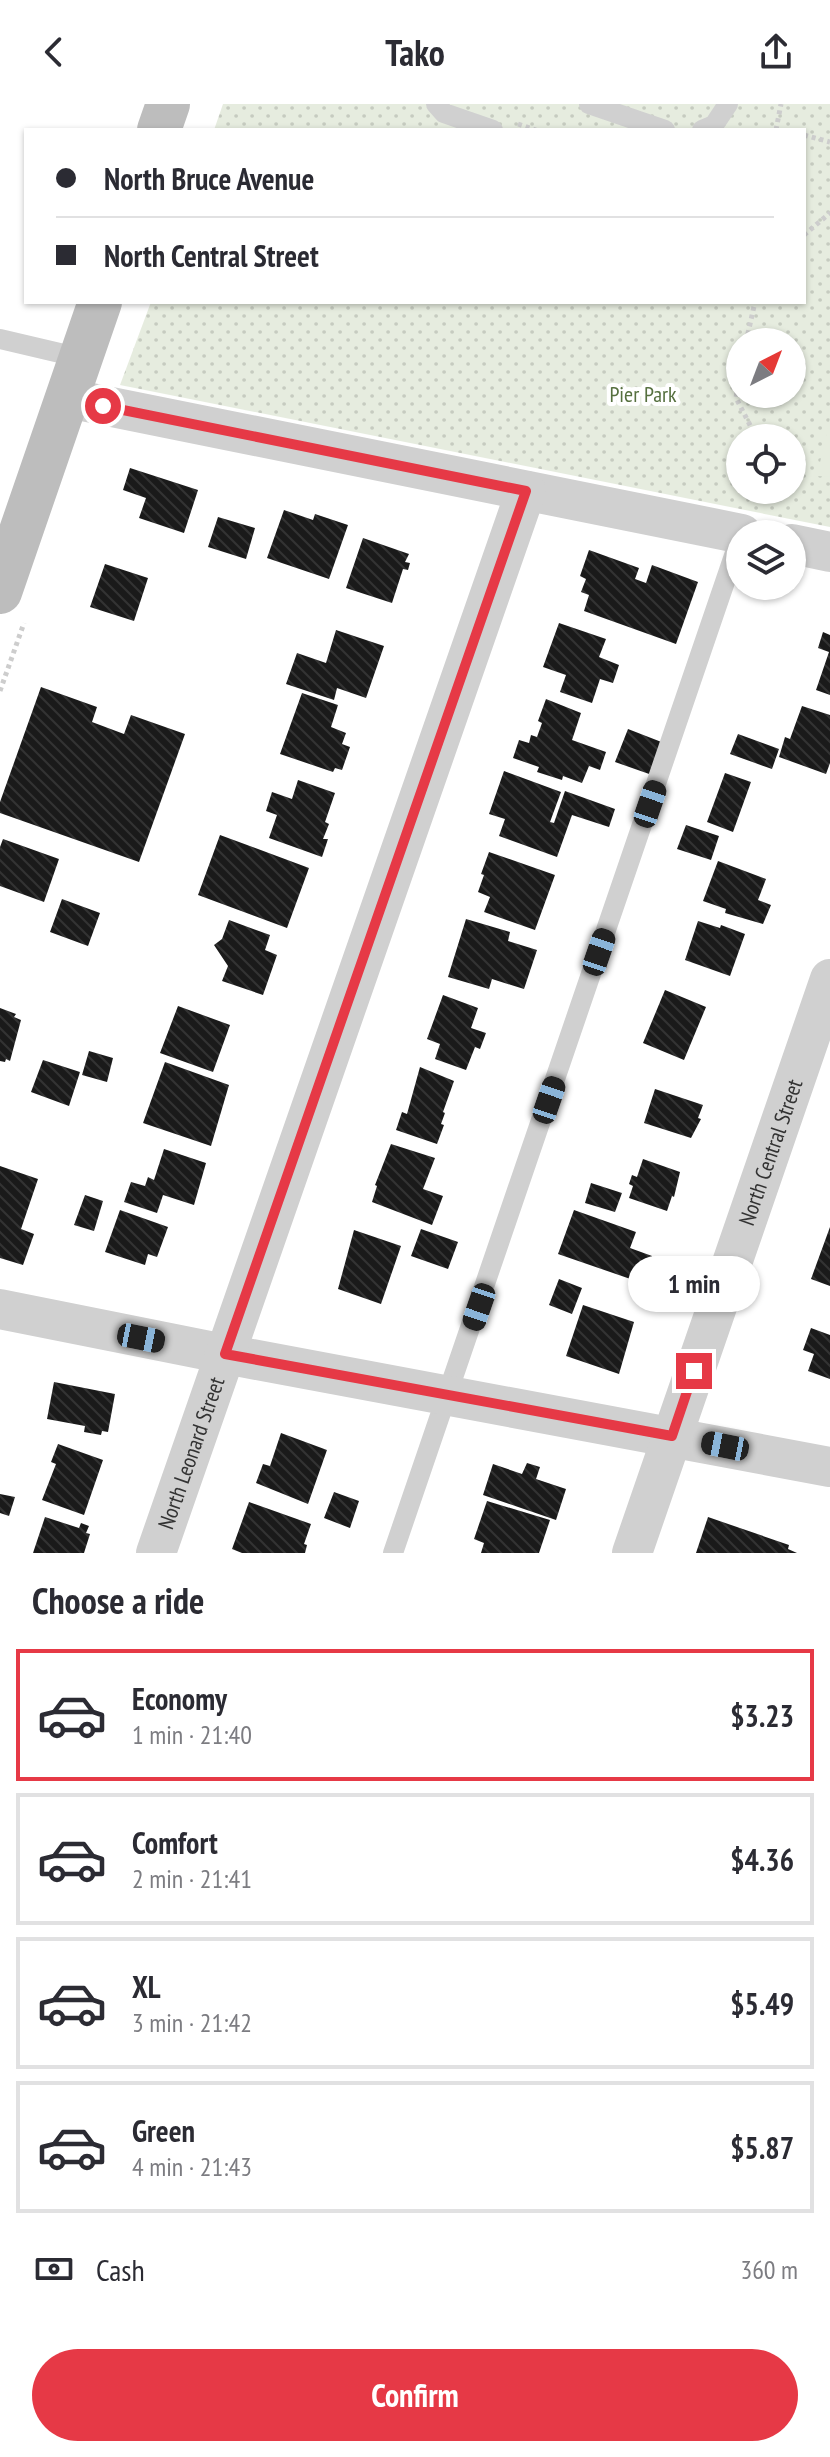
<!DOCTYPE html>
<html lang="en">
<head>
<meta charset="utf-8">
<style>
	:root { --surface:#fff; --page:#f7f7f7; --text:#2b2b33; --muted:#7c7c81; --line:#e1e1e2; --accent:#e63946 }
	body { margin:0; font-family:"PT Sans Narrow",sans-serif; background:var(--page); color:var(--text); height:100vh; display:flex; flex-direction:column; font-size:30px; white-space:nowrap }
	* { box-sizing:border-box; margin:0 }
	p { font-size:26px; color:var(--muted) }
	.icon { flex:none; width:44px; height:44px; fill:none; stroke:currentColor; stroke-width:2; stroke-linecap:round; stroke-linejoin:round }
	.map { position:relative; height:1449px; overflow:hidden }
	.sheet { display:flex; flex-direction:column; background:var(--surface); flex:1 }
	.sheet>* { flex:none }
	.hud { position:absolute; left:24px; top:24px; width:782px; height:176px; border-radius:0px; box-shadow:0 2px 6px #0004; display:grid; align-content:center; height:176px; padding:0 32px; background:var(--surface) }
	.needle { width:52px; rotate:42deg }
	.controls { position:absolute; left:726px; top:224px; display:grid; gap:16px }
	.controls a { display:grid; place-items:center; width:80px; height:80px; border-radius:50%; background:var(--surface); box-shadow:0 2px 6px #0004; font-size:40px }
	.end { position:absolute; width:36px; height:36px; margin:-18px; border:10px solid #e63946; background:#fff; box-shadow:0 0 0 4px #fff }
	.from { border-radius:50% }
	.bubble { position:absolute; height:56px; border-radius:28px; background:var(--surface); box-shadow:0 2px 6px #0004; font-size:26px; font-weight:800; line-height:56px; text-align:center }
	.car { position:absolute; width:24px; height:48px; margin:-24px -12px; border-radius:10px; box-shadow:0 0 6px 2px #0007; background:linear-gradient(#222 24%,#8ab4d8 0 40%,#222 0 76%,#8ab4d8 0 86%,#222 0) }
	.hud b { display:flex; align-items:center; gap:28px; height:76px; font-size:30px }
	.hud b+b { border-top:2px solid var(--line) }
	.hud i { width:20px; height:20px; background:var(--text) }
	ul { padding:0; list-style:none }
	li { display:flex; align-items:center; gap:24px; height:132px; margin:0 16px 12px; padding:0 16px; border:4px solid var(--line); border-radius:0px }
	li div { flex:1 }
	li b { display:block; font-size:30px }
	li em { font-style:normal; font-weight:800 }
	li.active { border-color:var(--accent) }
	li>.icon { width:72px; height:72px; stroke-width:1.5 }
	h2 { padding:0 32px; font-size:36px; line-height:96px }
	.pay { display:flex; align-items:center; gap:20px; height:88px; padding:0 32px; font-size:30px }
	.pay p { margin-inline-start:auto }
	.primary-button { display:flex; gap:16px; margin-top:auto; padding:16px 32px }
	.primary-button a { flex:1; height:92px; border-radius:48px; background:var(--accent); color:#fff; font-size:32px; font-weight:800; line-height:92px; text-align:center }
	header { display:flex; justify-content:space-between; align-items:center; height:104px; padding:0 32px; background:var(--surface); font-size:36px; font-weight:800 }
	.map>svg:first-child { display:block }
</style>
</head>
<body>
<header><svg class="icon" aria-label="back" viewBox="0 0 24 24"><path d="M15 5l-7 7 7 7"/></svg>Tako<svg class="icon" aria-label="share" viewBox="0 0 24 24"><path d="M12 15V3M7 8l5-5 5 5M5 13v7h14v-7"/></svg></header>
<div class="map">
<svg width="830" height="1449" viewBox="0 0 830 1449">
	<defs>
		<pattern id="park-dots" width="8" height="8" patternUnits="userSpaceOnUse" patternTransform="scale(2)"><rect width="8" height="8" fill="#e6ecdf"/><path d="M2 2h.1M6 6h.1" fill="none" stroke="#c6cbc0" stroke-width="1.8" stroke-linecap="round"/></pattern>
		<pattern id="building-back-hatch" width="6" height="6" patternUnits="userSpaceOnUse" patternTransform="scale(2)"><rect width="6" height="6" fill="#1a1a1a"/><path d="M-1 5l2 2M0 0l6 6M5-1l2 2" fill="none" stroke="#333"/></pattern>
	</defs>
	<rect width="100%" height="100%" fill="#fff"/>
	<path fill="url(#park-dots)" fill-rule="evenodd" d="M 223,0 L 830,0 L 830,423 L 120,281 L 151,198 L 804,198 L 804,26 L 214,26 ZM 740,238 L 792,238 L 792,290 L 740,290 ZM 740,334 L 792,334 L 792,386 L 740,386 Z"/>
	<path fill="#e6ecdf" d="M 830,314 L 830,373 L 817,372 Z"/>
	<path fill="url(#building-back-hatch)" d="M 130,364 L 198,386 L 184,429 L 139,414 L 146,394 L 123,386 Z
		M 284,406 L 313,416 L 315,410 L 348,421 L 329,475 L 267,454 Z
		M 218,413 L 255,424 L 246,455 L 208,443 Z
		M 363,434 L 409,450 L 405,458 L 410,459 L 408,466 L 403,465 L 392,499 L 346,484 Z
		M 589,446 L 639,464 L 635,475 L 646,479 L 652,461 L 698,478 L 676,540 L 584,507 L 589,491 L 581,488 L 586,475 L 580,472 Z
		M 105,460 L 148,474 L 134,517 L 90,503 Z
		M 559,519 L 606,535 L 599,553 L 619,561 L 613,579 L 600,575 L 592,599 L 560,588 L 566,571 L 543,563 Z
		M 336,526 L 384,542 L 366,594 L 337,584 L 334,596 L 286,580 L 297,549 L 326,559 Z
		M 823,528 L 830,531 L 830,591 L 816,586 L 829,548 L 818,544 Z
		M 41,583 L 97,603 L 92,618 L 124,630 L 131,611 L 185,630 L 139,758 L 0,709 L 0,698 Z
		M 302,589 L 338,601 L 331,623 L 346,629 L 342,640 L 350,643 L 342,666 L 335,664 L 333,668 L 280,650 Z
		M 546,595 L 581,609 L 572,636 L 606,648 L 600,666 L 589,662 L 582,679 L 563,672 L 562,676 L 537,668 L 539,663 L 513,654 L 519,636 L 529,639 L 531,631 L 537,633 L 542,619 L 538,617 Z
		M 802,602 L 830,611 L 830,659 L 826,670 L 779,653 L 785,633 L 790,635 Z
		M 628,625 L 664,639 L 652,671 L 615,658 Z
		M 738,630 L 779,645 L 772,665 L 730,650 Z
		M 504,667 L 561,688 L 550,718 L 554,719 L 565,687 L 615,705 L 609,723 L 572,711 L 557,753 L 499,732 L 505,715 L 489,710 Z
		M 725,669 L 751,678 L 733,728 L 707,718 Z
		M 298,676 L 335,689 L 325,718 L 329,720 L 323,735 L 328,735 L 322,753 L 269,734 L 277,711 L 266,707 L 272,688 L 292,695 Z
		M 686,721 L 719,732 L 711,756 L 677,745 Z
		M 220,731 L 309,764 L 287,824 L 198,791 Z
		M 3,735 L 59,755 L 44,798 L 0,782 L 0,743 Z
		M 489,748 L 555,771 L 535,826 L 484,808 L 490,793 L 478,788 L 484,771 L 481,770 Z
		M 718,757 L 766,775 L 758,796 L 771,801 L 763,820 L 725,809 L 726,805 L 703,797 Z
		M 62,795 L 100,809 L 88,842 L 50,828 Z
		M 466,815 L 510,828 L 508,837 L 537,846 L 524,885 L 492,875 L 489,885 L 448,873 Z
		M 229,816 L 270,831 L 265,846 L 277,851 L 263,891 L 222,877 L 228,862 L 214,841 L 222,835 Z
		M 698,817 L 720,824 L 721,821 L 745,830 L 730,872 L 685,856 Z
		M 665,886 L 706,903 L 684,956 L 643,939 Z
		M 443,891 L 478,904 L 471,924 L 486,929 L 480,945 L 475,943 L 466,966 L 435,955 L 440,940 L 427,935 Z
		M 178,902 L 230,921 L 213,968 L 160,949 Z
		M 0,904 L 16,910 L 14,913 L 21,916 L 10,957 L 6,955 L 5,958 L 0,957 Z
		M 89,947 L 113,954 L 107,978 L 82,971 Z
		M 43,956 L 80,968 L 69,1002 L 31,988 Z
		M 165,958 L 229,981 L 211,1042 L 143,1019 Z
		M 420,963 L 454,977 L 443,1008 L 445,1009 L 441,1020 L 444,1021 L 437,1040 L 396,1026 L 402,1008 L 407,1010 Z
		M 655,985 L 703,1001 L 698,1014 L 701,1015 L 691,1034 L 644,1019 Z
		M 391,1040 L 435,1054 L 423,1085 L 443,1092 L 432,1121 L 372,1098 L 377,1082 L 375,1081 Z
		M 164,1045 L 206,1059 L 194,1101 L 163,1091 L 157,1109 L 124,1098 L 131,1078 L 145,1082 L 148,1073 L 154,1076 Z
		M 643,1055 L 680,1068 L 674,1093 L 672,1092 L 667,1107 L 629,1094 L 633,1082 L 629,1080 L 632,1071 L 637,1073 Z
		M 0,1062 L 38,1075 L 21,1125 L 34,1130 L 23,1161 L 0,1154 Z
		M 591,1079 L 622,1089 L 615,1108 L 585,1099 Z
		M 85,1091 L 103,1097 L 94,1127 L 74,1121 Z
		M 120,1106 L 168,1123 L 157,1153 L 148,1150 L 145,1161 L 105,1148 Z
		M 574,1106 L 636,1128 L 630,1144 L 652,1152 L 642,1179 L 558,1150 Z
		M 830,1123 L 830,1182 L 811,1175 Z
		M 421,1125 L 458,1138 L 448,1165 L 411,1152 Z
		M 354,1126 L 401,1142 L 381,1200 L 338,1185 Z
		M 559,1175 L 582,1184 L 572,1210 L 549,1201 Z
		M 583,1201 L 634,1218 L 619,1270 L 566,1252 Z
		M 811,1224 L 830,1231 L 830,1275 L 808,1267 L 814,1250 L 803,1246 Z
		M 54,1278 L 115,1290 L 108,1328 L 102,1327 L 101,1331 L 84,1328 L 85,1322 L 47,1315 Z
		M 281,1329 L 327,1346 L 308,1400 L 256,1379 L 263,1360 L 270,1362 Z
		M 58,1340 L 103,1356 L 84,1411 L 42,1396 L 56,1360 L 51,1358 Z
		M 527,1359 L 540,1363 L 536,1375 L 566,1385 L 556,1416 L 483,1391 L 493,1360 L 522,1370 Z
		M 334,1388 L 359,1397 L 350,1424 L 324,1414 Z
		M 0,1390 L 15,1393 L 9,1412 L 0,1409 Z
		M 487,1397 L 550,1416 L 539,1449 L 481,1449 L 484,1439 L 474,1435 Z
		M 249,1398 L 311,1420 L 304,1440 L 307,1441 L 305,1449 L 242,1449 L 232,1445 Z
		M 45,1413 L 79,1424 L 81,1419 L 89,1422 L 86,1429 L 90,1430 L 84,1449 L 33,1449 Z
		M 708,1413 L 789,1441 L 788,1445 L 797,1449 L 696,1449 Z"/>
	<g fill="none" stroke-linecap="round" stroke-linejoin="round">
		<path stroke="#cdcdcd" stroke-width="5" stroke-dasharray="4 4" stroke-linecap="butt" d="M 518,20 L 536,26
			M 776,26 L 781,0
			M 804,31 L 830,38
			M 804,131 L 830,109
			M 746,238 L 755,198
			M 740,265 L 736,294 L 751,323 L 752,334
			M 0,587 L 24,519"/>
		<path stroke="#d0d0d0" stroke-width="20" d="M 436,0 L 444,9 L 493,26
			M 589,0 L 665,26
			M 702,26 L 714,21 L 728,0
			M 0,235 L 81,254
			M 393,1449 L 740,434"/>
		<g stroke="#d0d0d0" stroke-width="40">
			<path d="M 67,294 L 742,430"/>
			<path d="M 792,440 L 830,448"/>
			<path d="M 0,1205 L 225,1250 L 830,1363"/>
			<path id="s1" d="M 156,1449 L 526,387"/>
			<path id="s2" d="M 632,1449 L 830,875"/>
		</g>
		<path stroke="#bdbdbd" stroke-width="44" d="M 159,26 L 168,0
			M 0,488 L 100,198"/>
	</g>
	<g fill="none" stroke-linecap="round" stroke-linejoin="round">
		<path stroke="#e63946" stroke-width="10" d="M 103,302 L 526,387 L 225,1250 L 672,1332 L 694,1267"/>
	</g>
	<g text-anchor="middle" dominant-baseline="central" stroke-width="8" stroke-linejoin="round" paint-order="stroke">
		<g font-size="22" fill="#56703f" stroke="#fff">
			<text x="643" y="290">Pier Park</text>
		</g>
		<g font-size="22" fill="#333" stroke="#fff">
			<text stroke="none"><textPath href="#s2" startOffset="424">North Central Street</textPath></text>
			<text stroke="none"><textPath href="#s1" startOffset="106">North Leonard Street</textPath></text>
		</g>
	</g>
</svg>
<div class="controls">
<a><svg class="needle" viewBox="-14 -14 28 28"><path d="M0-13l5 13h-10z" fill="#e53935"/><path d="M0 13l5-13h-10z" fill="#7c7c81"/></svg></a>
<a><svg class="icon" aria-label="locate" viewBox="0 0 24 24"><circle cx="12" cy="12" r="6"/><path d="M12 2v4M12 18v4M2 12h4M18 12h4"/></svg></a>
<a><svg class="icon" aria-label="layers" viewBox="0 0 24 24"><path d="M12 4l9 5-9 5-9-5zM3 14l9 5 9-5"/></svg></a>
</div>
<i class="end from" style="left:103px;top:302px"></i>
<i class="end" style="left:694px;top:1267px"></i>
<div class="bubble" style="left:628px;top:1152px;width:132px">1 min</div>
<i class="car" style="left:650px;top:700px;rotate:19deg"></i>
<i class="car" style="left:599px;top:848px;rotate:19deg"></i>
<i class="car" style="left:549px;top:996px;rotate:19deg"></i>
<i class="car" style="left:479px;top:1203px;rotate:199deg"></i>
<i class="car" style="left:141px;top:1234px;rotate:101deg"></i>
<i class="car" style="left:725px;top:1342px;rotate:281deg"></i>
<div class="hud">
<b><i class="from"></i>North Bruce Avenue</b>
<b><i></i>North Central Street</b>
</div>
</div>
<section class="sheet">
<h2>Choose a ride</h2>
<ul>
<li class="active"><svg class="icon" aria-label="car" viewBox="0 0 24 24"><path d="M5 17H2v-5l4-1 3-4h7l3 4 3 1v5h-3M9 17h6M6 11h13"/><circle cx="7" cy="17" r="2"/><circle cx="17" cy="17" r="2"/></svg><div><b>Economy</b><p>1 min · 21:40</p></div><em>$3.23</em></li>
<li><svg class="icon" aria-label="car" viewBox="0 0 24 24"><path d="M5 17H2v-5l4-1 3-4h7l3 4 3 1v5h-3M9 17h6M6 11h13"/><circle cx="7" cy="17" r="2"/><circle cx="17" cy="17" r="2"/></svg><div><b>Comfort</b><p>2 min · 21:41</p></div><em>$4.36</em></li>
<li><svg class="icon" aria-label="car" viewBox="0 0 24 24"><path d="M5 17H2v-5l4-1 3-4h7l3 4 3 1v5h-3M9 17h6M6 11h13"/><circle cx="7" cy="17" r="2"/><circle cx="17" cy="17" r="2"/></svg><div><b>XL</b><p>3 min · 21:42</p></div><em>$5.49</em></li>
<li><svg class="icon" aria-label="car" viewBox="0 0 24 24"><path d="M5 17H2v-5l4-1 3-4h7l3 4 3 1v5h-3M9 17h6M6 11h13"/><circle cx="7" cy="17" r="2"/><circle cx="17" cy="17" r="2"/></svg><div><b>Green</b><p>4 min · 21:43</p></div><em>$5.87</em></li>
</ul>
<div class="pay"><svg class="icon" aria-label="cash" viewBox="0 0 24 24"><path d="M3 7h18v10H3z"/><circle cx="12" cy="12" r="2"/></svg>Cash<p>360 m</p></div>
<div class="primary-button"><a>Confirm</a></div>
</section>
</body>
</html>
